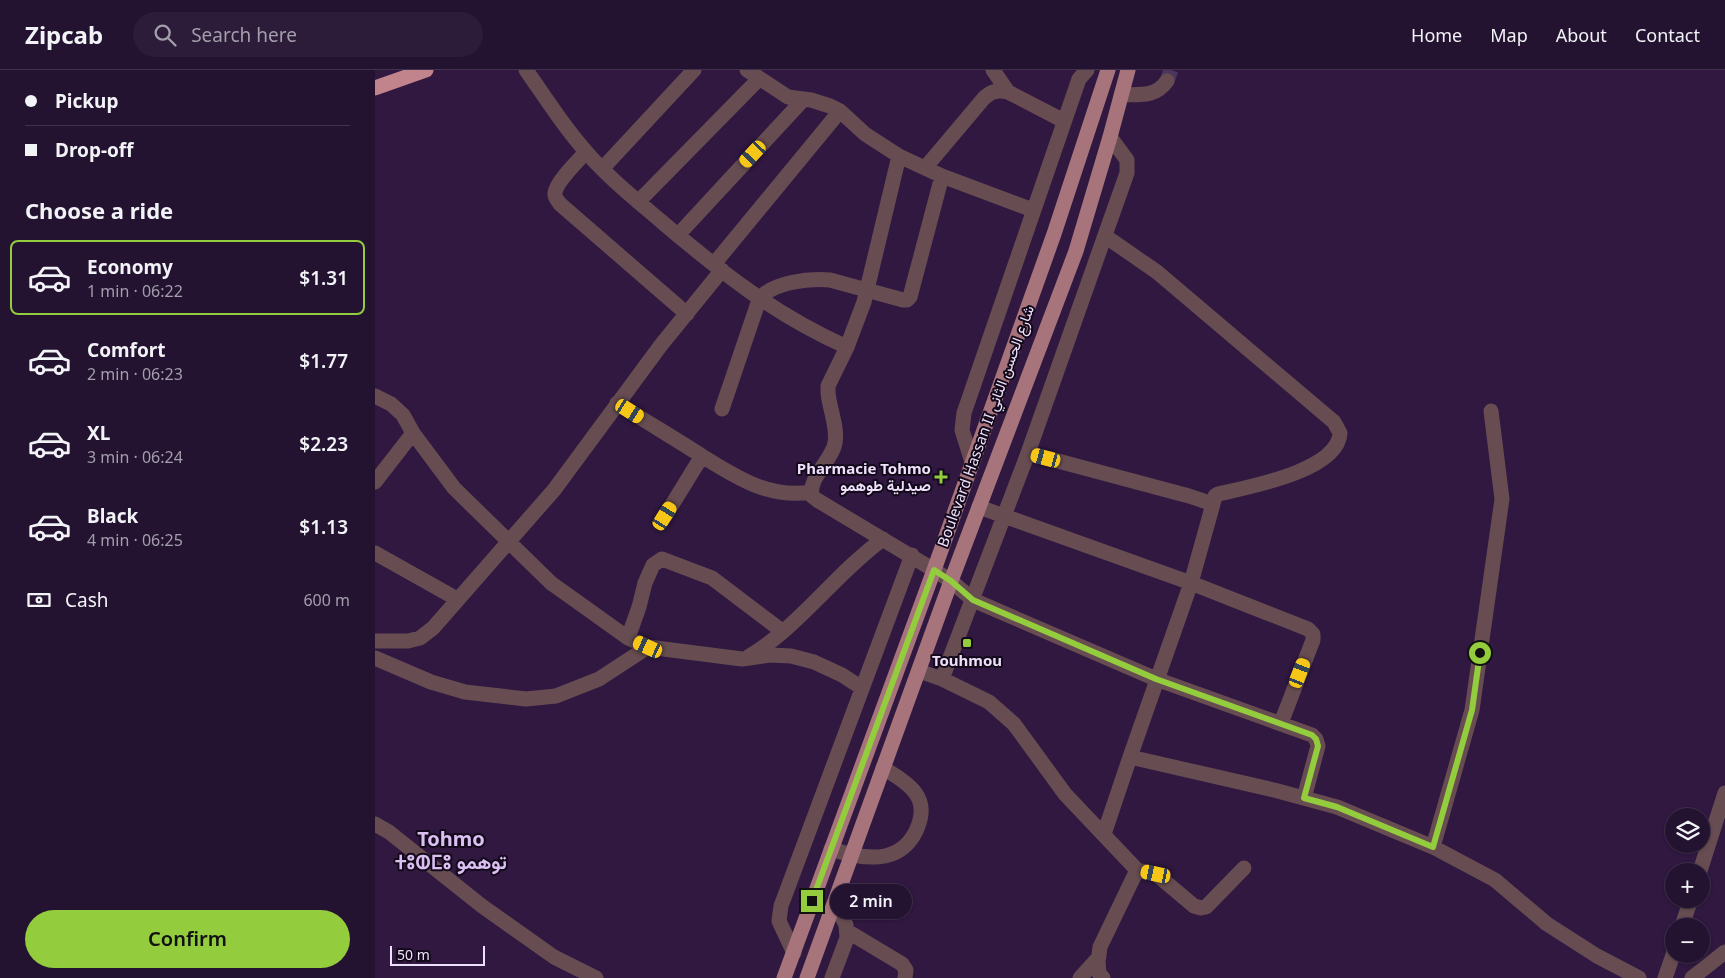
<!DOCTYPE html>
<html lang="en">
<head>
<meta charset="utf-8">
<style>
	:root { --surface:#241231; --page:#2c1b39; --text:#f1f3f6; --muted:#a39eab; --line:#41324d; --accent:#93cc3d }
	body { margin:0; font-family:"Noto Sans",Vazirmatn,"Noto Sans Tifinagh",sans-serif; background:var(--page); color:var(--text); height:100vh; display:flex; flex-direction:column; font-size:19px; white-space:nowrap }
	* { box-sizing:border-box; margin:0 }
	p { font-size:16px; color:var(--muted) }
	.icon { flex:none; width:28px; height:28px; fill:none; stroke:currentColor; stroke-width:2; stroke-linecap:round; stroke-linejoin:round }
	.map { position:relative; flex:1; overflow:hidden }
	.panel { display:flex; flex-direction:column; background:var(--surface); width:375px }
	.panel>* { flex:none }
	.hud { display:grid; align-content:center; height:110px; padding:0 25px; background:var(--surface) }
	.controls { position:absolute; left:1290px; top:738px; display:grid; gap:10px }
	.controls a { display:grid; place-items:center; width:45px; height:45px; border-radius:50%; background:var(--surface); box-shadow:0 1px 4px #0004,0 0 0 1px var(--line); font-size:25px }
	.scale { position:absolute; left:15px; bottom:12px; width:95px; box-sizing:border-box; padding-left:5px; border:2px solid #ede0fa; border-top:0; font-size:14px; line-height:18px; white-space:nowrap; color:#ede0fa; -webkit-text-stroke:4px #13091a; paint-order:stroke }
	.end { position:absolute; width:22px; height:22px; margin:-11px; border:6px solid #93cc3d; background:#111; box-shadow:0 0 0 2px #111 }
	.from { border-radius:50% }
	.bubble { position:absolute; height:35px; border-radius:18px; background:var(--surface); box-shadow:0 1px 4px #0004,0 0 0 1px var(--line); font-size:16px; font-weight:600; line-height:35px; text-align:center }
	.car { position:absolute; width:15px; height:30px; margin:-15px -8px; border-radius:6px; box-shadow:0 0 4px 1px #0007; background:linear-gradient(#f5c518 24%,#345 0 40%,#f5c518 0 76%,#345 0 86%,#f5c518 0) }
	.hud b { display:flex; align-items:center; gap:18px; height:48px; font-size:19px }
	.hud b+b { border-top:1px solid var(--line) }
	.hud i { width:12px; height:12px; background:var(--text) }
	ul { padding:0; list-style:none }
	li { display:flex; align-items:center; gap:15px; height:75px; margin:0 10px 8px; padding:0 15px; border:2px solid transparent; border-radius:8px }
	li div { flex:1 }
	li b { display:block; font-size:19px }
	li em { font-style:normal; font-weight:600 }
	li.active { border-color:var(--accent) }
	li>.icon { width:45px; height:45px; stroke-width:1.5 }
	h2 { padding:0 25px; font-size:22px; line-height:60px }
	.pay { display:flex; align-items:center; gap:12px; height:55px; padding:0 25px; font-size:19px }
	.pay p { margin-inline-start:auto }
	.cta { display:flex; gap:10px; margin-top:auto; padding:10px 25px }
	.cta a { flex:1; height:58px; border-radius:30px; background:var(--accent); color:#111; font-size:20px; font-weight:600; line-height:58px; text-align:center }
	header { display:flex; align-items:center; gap:30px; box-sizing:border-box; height:70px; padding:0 25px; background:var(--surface); border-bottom:1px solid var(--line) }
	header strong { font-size:24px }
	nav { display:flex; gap:28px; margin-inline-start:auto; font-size:18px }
	.search { width:350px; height:45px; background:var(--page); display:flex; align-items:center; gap:12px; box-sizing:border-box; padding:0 18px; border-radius:28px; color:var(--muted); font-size:19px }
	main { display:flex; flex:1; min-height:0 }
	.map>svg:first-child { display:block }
</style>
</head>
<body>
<header>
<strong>Zipcab</strong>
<div class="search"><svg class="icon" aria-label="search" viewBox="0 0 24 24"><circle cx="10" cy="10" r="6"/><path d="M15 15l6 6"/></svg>Search here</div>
<nav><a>Home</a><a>Map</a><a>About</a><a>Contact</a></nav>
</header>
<main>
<section class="panel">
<div class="hud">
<b><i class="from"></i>Pickup</b>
<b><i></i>Drop-off</b>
</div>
<h2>Choose a ride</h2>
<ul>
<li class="active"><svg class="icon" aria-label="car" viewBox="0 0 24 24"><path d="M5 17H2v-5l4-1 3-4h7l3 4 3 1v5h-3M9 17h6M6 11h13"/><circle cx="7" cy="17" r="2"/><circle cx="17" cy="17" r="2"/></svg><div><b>Economy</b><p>1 min · 06:22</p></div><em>$1.31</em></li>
<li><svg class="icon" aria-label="car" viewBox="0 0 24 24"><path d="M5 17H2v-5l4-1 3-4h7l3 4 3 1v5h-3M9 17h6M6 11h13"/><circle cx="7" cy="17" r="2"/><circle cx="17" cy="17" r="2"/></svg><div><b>Comfort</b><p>2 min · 06:23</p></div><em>$1.77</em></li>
<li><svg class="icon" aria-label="car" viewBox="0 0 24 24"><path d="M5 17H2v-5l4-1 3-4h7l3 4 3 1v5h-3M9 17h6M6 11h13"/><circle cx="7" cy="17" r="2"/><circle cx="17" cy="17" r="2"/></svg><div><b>XL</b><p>3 min · 06:24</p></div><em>$2.23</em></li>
<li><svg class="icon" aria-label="car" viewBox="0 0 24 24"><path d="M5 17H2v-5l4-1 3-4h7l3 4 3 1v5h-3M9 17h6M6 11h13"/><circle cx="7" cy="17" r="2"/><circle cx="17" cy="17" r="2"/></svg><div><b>Black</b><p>4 min · 06:25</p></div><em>$1.13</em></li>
</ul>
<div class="pay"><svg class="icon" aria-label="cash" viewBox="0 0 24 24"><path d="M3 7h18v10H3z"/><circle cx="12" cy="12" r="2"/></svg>Cash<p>600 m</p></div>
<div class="cta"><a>Confirm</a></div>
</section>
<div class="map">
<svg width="1350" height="908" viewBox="0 0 1350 908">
	<rect width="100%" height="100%" fill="#301841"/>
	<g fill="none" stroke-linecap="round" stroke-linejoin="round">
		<path stroke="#4c365d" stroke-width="15" stroke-dasharray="15 8" stroke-linecap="butt" d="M 792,11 L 796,0"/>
		<path stroke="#674d51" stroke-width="15" d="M 151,0 C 169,25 186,53 207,77 C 230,105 259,128 287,152 C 346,202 400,245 472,277 L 453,316 L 453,322 C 454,338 463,357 460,373 C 457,391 433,407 437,426 L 442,430 L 559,500 L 576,511 L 598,530 L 781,609 L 937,665 L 941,669 L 943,676 L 929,728
			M 372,0 L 413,27 L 436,30 L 455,36 L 465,41 L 490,64 L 524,86 L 567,106 L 658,140
			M 618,0 L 633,22
			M 746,25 C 764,24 780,28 792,11
			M 211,82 C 203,91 181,112 180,123 C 179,127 183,131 185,134 L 312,244
			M 550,98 L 609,28 C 617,21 622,20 633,22 L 689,51
			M 227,99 L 319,0
			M 263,132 L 384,9
			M 303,165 L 428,30
			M 730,166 L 782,202 L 959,352 L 965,363 C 963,401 873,417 843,424 L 840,426 L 838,434
			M 339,194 L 465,41
			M 472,277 L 489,232 L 524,86
			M 0,326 L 16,334 L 28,345 L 38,363 L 79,418 L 176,513 L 253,568 L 273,577 L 367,589 L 395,585 L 416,586 L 439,592 L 467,605 L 487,618
			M 242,333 C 270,351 299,368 327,386 C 361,407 394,429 436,422
			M 347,339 L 384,230 C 396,212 435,208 455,210 L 528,230 L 532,230 L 535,227 L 567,106
			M 653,383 L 814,426 L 838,434 L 816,513 L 755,687 L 899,720 L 962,737 L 1058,777 L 1120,810 L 1172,854 L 1222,886 L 1264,908
			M 597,392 L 587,360 L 589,343 L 704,9 L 712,0
			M 0,412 L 38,363
			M 604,437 L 816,513 L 933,559 L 938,564 L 938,570 L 906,653
			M 290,446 L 327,386
			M 0,483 L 82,529
			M 253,568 L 264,537 L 270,513 L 278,495 L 287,489 L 337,508 L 407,561
			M 0,571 L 33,571 L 45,568 L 58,558 L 179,420 L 286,275 L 347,200
			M 373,587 C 424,557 460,504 508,469
			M 0,588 L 56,612 L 90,622 L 151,629 L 181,626 L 224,609 L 273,577
			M 544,601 L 567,609 L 614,632 L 639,654 L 690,724 L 762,800 L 781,804 L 819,836 L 826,838 L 831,837 L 869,798
			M 567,609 L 653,383 L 752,103 L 752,90 L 735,67
			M 0,754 L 14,762 L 107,836 L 179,887 L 221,908
			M 729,764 L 755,687
			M 1058,777 L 1097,640 L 1127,429 L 1116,341
			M 456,779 C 487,789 524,796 541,761 C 557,727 534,714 508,698
			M 1325,801 L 1350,723
			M 1307,856 L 1316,829
			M 472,861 L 527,894 L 531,900 L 530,908
			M 419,883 L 404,851 L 406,836 L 537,485
			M 457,908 L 472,868 L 471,855 L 460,832
			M 705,908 L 724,887
			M 728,908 L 724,903 L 723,892 L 725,877 L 762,800
			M 1290,908 L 1299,882
			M 1317,908 L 1350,882"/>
		<path stroke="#a7747c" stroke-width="15" d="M 409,908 L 559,500 L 679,164 L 733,0
			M 432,908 L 576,511 L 701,181 L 735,67 L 753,0"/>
		<path stroke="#c1848d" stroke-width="15" d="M 0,18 L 51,0"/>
	</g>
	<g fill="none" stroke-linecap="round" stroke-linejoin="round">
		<path stroke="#93cc3d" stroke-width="6" d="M 437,831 L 559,500 L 576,511 L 598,530 L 781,609 L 937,665 L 941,669 L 943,676 L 929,728 L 962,737 L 1058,777 L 1097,640 L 1105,583"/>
	</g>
	<g fill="#93cc3d" stroke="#13091a" stroke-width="2">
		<path d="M563.5 399.5h5v5h5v5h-5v5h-5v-5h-5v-5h5z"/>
		<rect x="587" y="568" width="10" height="10" rx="2.5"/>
	</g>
	<g text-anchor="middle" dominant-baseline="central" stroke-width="4" stroke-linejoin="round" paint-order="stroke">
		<g font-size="15" fill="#ede0fa" stroke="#13091a">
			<text transform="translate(610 356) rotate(-70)">Boulevard Hassan II شارع الحسن الثاني</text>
		</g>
		<g font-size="15" font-weight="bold" fill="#ede0fa" stroke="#13091a" text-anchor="end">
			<text x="556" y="398">Pharmacie Tohmo<tspan x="556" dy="17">صيدلية طوهمو</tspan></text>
			<text x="592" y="590" text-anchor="middle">Touhmou</text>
		</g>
		<g font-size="20" font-weight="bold" fill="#dabff2" stroke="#13091a">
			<text x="76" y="768">Tohmo<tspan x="76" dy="23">ⵜⵓⵀⵎⵓ توهمو</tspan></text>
		</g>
	</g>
</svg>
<div class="controls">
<a><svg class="icon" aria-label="layers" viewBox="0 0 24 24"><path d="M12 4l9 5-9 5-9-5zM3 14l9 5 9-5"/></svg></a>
<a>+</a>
<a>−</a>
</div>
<div class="scale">50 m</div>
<i class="end from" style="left:1105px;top:583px"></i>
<i class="end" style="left:437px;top:831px"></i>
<div class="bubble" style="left:455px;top:814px;width:82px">2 min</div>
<i class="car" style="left:378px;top:84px;rotate:223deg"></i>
<i class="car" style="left:255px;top:341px;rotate:122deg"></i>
<i class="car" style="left:671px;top:388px;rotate:285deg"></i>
<i class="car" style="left:290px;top:446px;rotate:32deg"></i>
<i class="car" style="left:273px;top:577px;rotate:295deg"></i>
<i class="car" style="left:925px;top:603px;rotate:21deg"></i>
<i class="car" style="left:781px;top:804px;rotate:282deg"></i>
</div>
</main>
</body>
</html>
